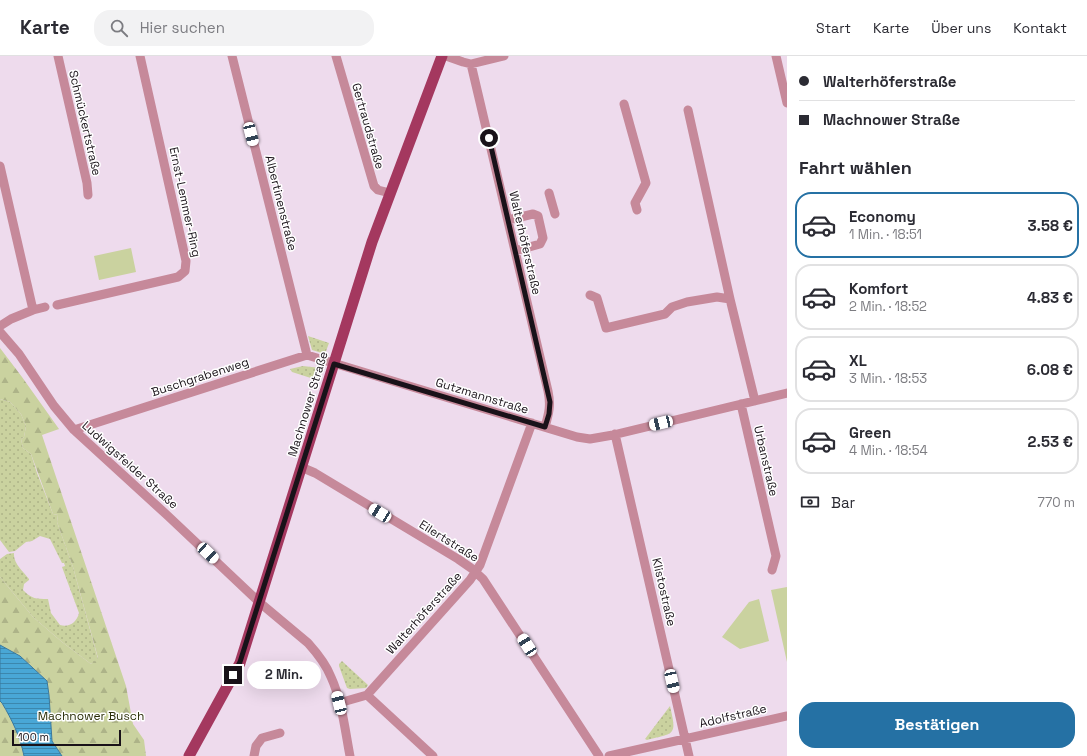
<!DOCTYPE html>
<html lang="de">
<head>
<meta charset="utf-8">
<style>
	:root { --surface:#fff; --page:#f2f2f3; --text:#2b2b33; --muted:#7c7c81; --line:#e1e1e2; --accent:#2571a4 }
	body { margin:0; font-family:"Space Grotesk",sans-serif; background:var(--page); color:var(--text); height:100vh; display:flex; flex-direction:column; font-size:15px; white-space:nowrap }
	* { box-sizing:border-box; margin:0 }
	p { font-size:13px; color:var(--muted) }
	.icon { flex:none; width:22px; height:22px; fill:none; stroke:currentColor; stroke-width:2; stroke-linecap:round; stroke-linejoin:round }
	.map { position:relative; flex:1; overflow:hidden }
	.side { display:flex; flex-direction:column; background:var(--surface); width:300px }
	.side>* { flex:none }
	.top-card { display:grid; align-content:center; height:88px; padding:0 12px; background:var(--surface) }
	.scale { position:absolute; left:12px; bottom:10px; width:109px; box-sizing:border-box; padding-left:4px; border:2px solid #191219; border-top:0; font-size:11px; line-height:14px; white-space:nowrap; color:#191219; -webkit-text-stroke:3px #fff; paint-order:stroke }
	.end { position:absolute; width:18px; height:18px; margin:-9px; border:5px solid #191219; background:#fff; box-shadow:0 0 0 2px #fff }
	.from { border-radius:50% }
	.bubble { position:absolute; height:28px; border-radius:14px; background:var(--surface); box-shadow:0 4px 16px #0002; font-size:13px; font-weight:700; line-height:28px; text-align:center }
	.car { position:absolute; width:12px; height:24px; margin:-12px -6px; border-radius:5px; box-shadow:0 0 3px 1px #0007; background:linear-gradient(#fff 24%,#345 0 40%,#fff 0 76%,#345 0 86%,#fff 0) }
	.top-card b { display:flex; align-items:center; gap:14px; height:38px; font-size:15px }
	.top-card b+b { border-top:1px solid var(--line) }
	.top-card i { width:10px; height:10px; background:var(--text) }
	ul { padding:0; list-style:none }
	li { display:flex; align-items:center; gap:12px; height:66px; margin:0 8px 6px; padding:0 4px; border:2px solid var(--line); border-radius:16px }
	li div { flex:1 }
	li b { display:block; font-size:15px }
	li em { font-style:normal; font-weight:700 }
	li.on { border-color:var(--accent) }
	li>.icon { width:36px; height:36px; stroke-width:1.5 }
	h2 { padding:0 12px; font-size:18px; line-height:48px }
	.pay { display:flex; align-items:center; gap:10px; height:44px; padding:0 12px; font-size:15px }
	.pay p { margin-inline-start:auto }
	.cta { display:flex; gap:8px; margin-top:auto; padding:8px 12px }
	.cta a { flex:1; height:46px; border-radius:16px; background:var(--accent); color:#fff; font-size:16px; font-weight:700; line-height:46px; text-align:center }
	header { display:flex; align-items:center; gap:24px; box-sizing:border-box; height:56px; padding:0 20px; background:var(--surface); border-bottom:1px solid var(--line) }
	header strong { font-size:19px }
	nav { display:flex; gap:22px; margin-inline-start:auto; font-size:14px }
	.search { width:280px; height:36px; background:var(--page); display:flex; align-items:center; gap:10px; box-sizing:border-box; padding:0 14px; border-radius:16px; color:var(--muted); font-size:15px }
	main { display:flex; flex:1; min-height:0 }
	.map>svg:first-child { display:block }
</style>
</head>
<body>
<header>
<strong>Karte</strong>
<div class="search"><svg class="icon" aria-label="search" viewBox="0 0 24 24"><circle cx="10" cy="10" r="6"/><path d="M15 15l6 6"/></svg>Hier suchen</div>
<nav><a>Start</a><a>Karte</a><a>Über uns</a><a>Kontakt</a></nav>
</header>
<main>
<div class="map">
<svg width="787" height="700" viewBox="0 0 787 700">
	<defs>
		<pattern id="grass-dots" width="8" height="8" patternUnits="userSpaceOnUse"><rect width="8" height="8" fill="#cad29f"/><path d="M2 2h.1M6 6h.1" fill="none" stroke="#adb388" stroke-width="1.8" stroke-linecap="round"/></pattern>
		<pattern id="forest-firs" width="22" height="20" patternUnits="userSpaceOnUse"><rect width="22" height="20" fill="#cad29f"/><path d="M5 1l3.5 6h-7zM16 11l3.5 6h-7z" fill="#adb388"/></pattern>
		<pattern id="water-rules" width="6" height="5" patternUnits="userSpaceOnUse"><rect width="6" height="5" fill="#49a7d6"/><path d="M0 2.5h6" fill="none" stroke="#3c87ad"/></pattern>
	</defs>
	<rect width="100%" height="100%" fill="#eedbed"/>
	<path fill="url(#grass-dots)" d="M 308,280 L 329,287 L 325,298 L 312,294 Z
		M 303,310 L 320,312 L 317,324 L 292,316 L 290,313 Z
		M 0,343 L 10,346 L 21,358 L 26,370 L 24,381 L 21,383 L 23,392 L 31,398 L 37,417 L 53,458 L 58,459 L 57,466 L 73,511 L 98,603 L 91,608 L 62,586 L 33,561 L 0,521 L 0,503 L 7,498 L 14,497 C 13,507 23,515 29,523 L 29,524 L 24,528 L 23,534 C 32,543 36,543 48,543 L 51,557 L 60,569 C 69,572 77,566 79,557 L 62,511 L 65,510 L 64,507 L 62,507 L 50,483 L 40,480 L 32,485 L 26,486 L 15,495 L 9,496 L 0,484 Z
		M 342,605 L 368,629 L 366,632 L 350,633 L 347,632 L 339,610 L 339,608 Z
		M 670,650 C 677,680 675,677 647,684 L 645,683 Z"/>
	<path fill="url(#forest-firs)" d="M 0,292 L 22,321 L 59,373 L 42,379 L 126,630 L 133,668 L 144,684 L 146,700 L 62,700 L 52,685 L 49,639 L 47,625 L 20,600 L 0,589 L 0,521 L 33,561 L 62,586 L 91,608 L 98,602 L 73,511 L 57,466 L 58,459 L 53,458 L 31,398 L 23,392 L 21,383 L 24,381 L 26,370 L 21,358 L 10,346 L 0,343 Z
		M 0,645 L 2,647 C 12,664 20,680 24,700 L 0,700 Z"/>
	<path fill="#cad29f" d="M 131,192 L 136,216 L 99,224 L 94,200 Z
		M 787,531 L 787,606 L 771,534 Z
		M 759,543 L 769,585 L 740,593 L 722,581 L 749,546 Z"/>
	<path fill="url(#water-rules)" stroke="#3b7a9d" d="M 0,589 L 20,600 L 47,625 L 49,639 L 52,685 L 62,700 L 24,700 C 20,680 12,664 2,647 L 0,645 Z"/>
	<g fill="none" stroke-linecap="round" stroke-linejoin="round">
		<path stroke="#c6899a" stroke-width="9" d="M 58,0 L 87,127 L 88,139
			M 232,0 L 307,299
			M 336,0 L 374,130 L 378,134 L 390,137
			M 446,0 L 463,6 L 471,8 L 504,0
			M 776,0 L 787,47
			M 471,8 L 548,335 C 551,349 549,357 545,371
			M 624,48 L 646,127 L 635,147 L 637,154
			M 688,54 L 730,243 L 755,345
			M 0,110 L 33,254 L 45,251
			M 549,137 L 555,158
			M 508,164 L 533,158 L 538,160 L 543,182 L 540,188 L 515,195
			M 590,239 L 597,242 L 606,272 L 665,258 L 672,251 L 687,246 L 717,241 L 730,243
			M 57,249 L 178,221 L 185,215 L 186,205 L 140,0
			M 0,270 L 11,263 L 33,254
			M 0,276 L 19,298 L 54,350 L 74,374 L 168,460 L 259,546 L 308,587 C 317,597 326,608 331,621 C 342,645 345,674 350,700
			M 741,348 L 776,500 L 772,514
			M 74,374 L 307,299 L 577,381 L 590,383 L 613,379 L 787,337
			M 615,378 L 689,700
			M 301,411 L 315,417 L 458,503 L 471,512 L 483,523 L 599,700
			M 367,639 L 433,700
			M 339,647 L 367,639 L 470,524 L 480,509 L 532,367
			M 254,700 L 256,690 L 262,682 L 280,677
			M 609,700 L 787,660"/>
		<path stroke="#a4385f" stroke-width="11" d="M 189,700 L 240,607 L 372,186 L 442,0"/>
	</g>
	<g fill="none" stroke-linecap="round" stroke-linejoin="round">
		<path stroke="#191219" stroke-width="5" d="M 233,619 L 240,606 L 334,308 L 545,371 L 549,358 L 550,346 L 489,82"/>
	</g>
	<g text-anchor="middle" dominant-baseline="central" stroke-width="3" stroke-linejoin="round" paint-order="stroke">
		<g font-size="12" fill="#191219" stroke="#fff">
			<text transform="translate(85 67) rotate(77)">Schmückertstraße</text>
			<text transform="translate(368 70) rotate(74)">Gertraudstraße</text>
			<text transform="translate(185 146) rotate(78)">Ernst-Lemmer-Ring</text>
			<text transform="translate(281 147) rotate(76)">Albertinenstraße</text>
			<text transform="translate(525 187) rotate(77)">Walterhöferstraße</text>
			<text transform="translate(200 321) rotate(-18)">Buschgrabenweg</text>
			<text transform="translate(482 340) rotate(17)">Gutzmannstraße</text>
			<text transform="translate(308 348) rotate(-73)">Machnower Straße</text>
			<text transform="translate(766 405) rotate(77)">Urbanstraße</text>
			<text transform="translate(130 409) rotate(42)">Ludwigsfelder Straße</text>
			<text transform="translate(449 485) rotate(32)">Eilertstraße</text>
			<text transform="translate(664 536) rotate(77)">Klistostraße</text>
			<text transform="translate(424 557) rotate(-48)">Walterhöferstraße</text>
			<text transform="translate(733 660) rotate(-13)">Adolfstraße</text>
		</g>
		<g font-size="12" fill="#2a2e08" stroke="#fff">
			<text x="91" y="660">Machnower Busch</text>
		</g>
	</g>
</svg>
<div class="scale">100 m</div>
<i class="end from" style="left:489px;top:82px"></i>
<i class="end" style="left:233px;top:619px"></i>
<div class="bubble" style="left:247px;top:605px;width:74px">2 Min.</div>
<i class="car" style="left:251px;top:78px;rotate:166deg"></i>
<i class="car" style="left:661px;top:367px;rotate:257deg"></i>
<i class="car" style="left:380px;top:457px;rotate:301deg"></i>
<i class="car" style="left:208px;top:497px;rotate:133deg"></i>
<i class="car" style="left:527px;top:589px;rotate:327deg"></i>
<i class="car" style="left:672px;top:625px;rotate:167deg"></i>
<i class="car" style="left:339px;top:647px;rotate:346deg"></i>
</div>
<section class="side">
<div class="top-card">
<b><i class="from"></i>Walterhöferstraße</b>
<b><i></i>Machnower Straße</b>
</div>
<h2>Fahrt wählen</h2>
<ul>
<li class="on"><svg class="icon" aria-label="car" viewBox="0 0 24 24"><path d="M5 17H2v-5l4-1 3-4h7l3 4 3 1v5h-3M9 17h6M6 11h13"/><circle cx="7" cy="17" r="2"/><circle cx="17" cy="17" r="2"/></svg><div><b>Economy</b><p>1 Min. · 18:51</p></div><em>3.58 €</em></li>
<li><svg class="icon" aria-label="car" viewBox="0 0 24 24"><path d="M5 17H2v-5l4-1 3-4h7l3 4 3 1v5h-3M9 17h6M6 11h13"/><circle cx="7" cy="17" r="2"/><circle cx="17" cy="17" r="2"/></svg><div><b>Komfort</b><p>2 Min. · 18:52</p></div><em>4.83 €</em></li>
<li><svg class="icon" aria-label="car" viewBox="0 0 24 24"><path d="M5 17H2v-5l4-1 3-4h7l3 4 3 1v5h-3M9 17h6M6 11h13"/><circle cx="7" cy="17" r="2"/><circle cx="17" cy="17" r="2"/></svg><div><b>XL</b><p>3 Min. · 18:53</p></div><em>6.08 €</em></li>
<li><svg class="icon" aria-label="car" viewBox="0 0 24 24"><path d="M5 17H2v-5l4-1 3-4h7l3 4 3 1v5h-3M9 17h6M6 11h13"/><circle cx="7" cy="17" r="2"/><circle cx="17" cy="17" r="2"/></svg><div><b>Green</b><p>4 Min. · 18:54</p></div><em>2.53 €</em></li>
</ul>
<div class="pay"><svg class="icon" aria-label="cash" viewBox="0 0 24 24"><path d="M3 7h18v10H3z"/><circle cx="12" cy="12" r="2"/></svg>Bar<p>770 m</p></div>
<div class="cta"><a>Bestätigen</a></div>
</section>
</main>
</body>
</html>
